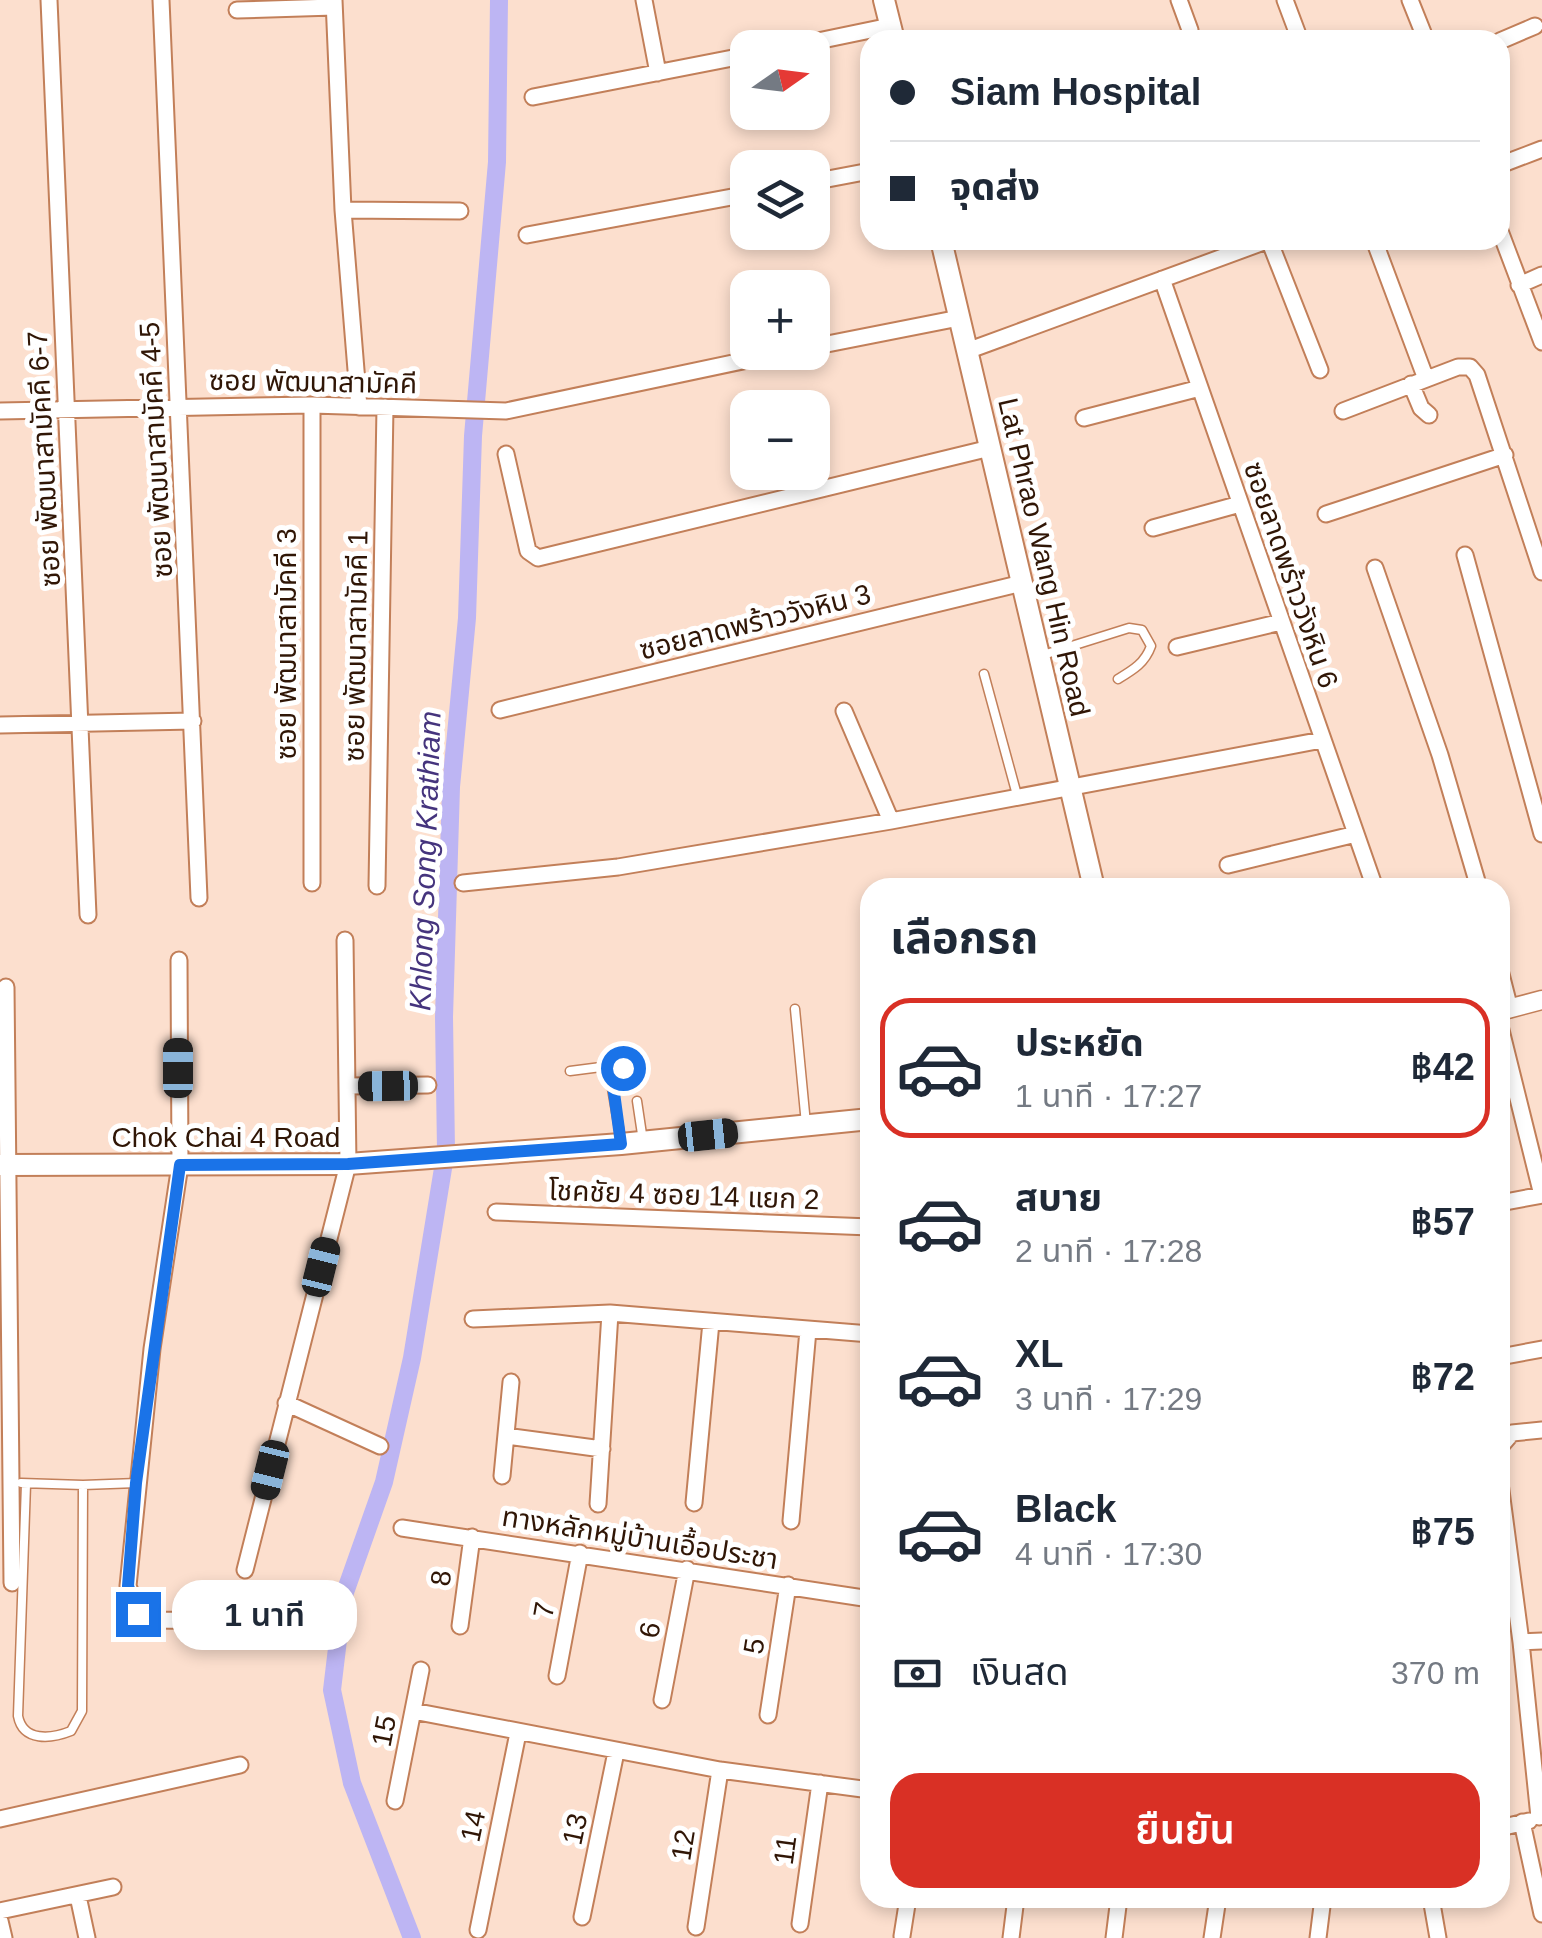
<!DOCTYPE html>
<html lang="th">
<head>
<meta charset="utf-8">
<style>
	:root { --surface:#fff; --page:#f2f2f3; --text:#1f2937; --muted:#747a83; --line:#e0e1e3; --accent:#d93025 }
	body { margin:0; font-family:Helvetica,"Noto Sans Thai",sans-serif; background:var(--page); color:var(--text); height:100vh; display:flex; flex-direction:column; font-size:38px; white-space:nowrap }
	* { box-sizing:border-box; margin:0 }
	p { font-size:32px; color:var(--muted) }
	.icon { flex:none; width:55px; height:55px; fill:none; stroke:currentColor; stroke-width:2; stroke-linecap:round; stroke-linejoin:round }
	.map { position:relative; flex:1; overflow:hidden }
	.sheet { position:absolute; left:860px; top:878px; width:650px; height:1030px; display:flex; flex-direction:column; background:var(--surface); border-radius:30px; box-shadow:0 5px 15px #0003 }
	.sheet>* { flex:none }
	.guide { position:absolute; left:860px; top:30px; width:650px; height:220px; border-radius:30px; box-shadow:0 5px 15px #0003; display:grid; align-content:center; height:220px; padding:0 30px; background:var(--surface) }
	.needle { width:65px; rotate:76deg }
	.controls { position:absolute; left:730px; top:30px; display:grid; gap:20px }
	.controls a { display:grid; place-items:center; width:100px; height:100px; border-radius:20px; background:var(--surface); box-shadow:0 5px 15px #0003; font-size:50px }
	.end { position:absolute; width:45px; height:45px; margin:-22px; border:12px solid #1a73e8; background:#fff; box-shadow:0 0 0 5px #fff }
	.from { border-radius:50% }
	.bubble { position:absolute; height:70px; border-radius:30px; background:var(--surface); box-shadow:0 5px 15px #0003; font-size:32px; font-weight:600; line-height:70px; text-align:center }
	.car { position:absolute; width:30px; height:60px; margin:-30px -15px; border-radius:12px; box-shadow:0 0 8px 2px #0007; background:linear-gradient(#222 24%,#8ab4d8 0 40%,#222 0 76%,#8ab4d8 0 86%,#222 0) }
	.guide b { display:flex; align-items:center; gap:35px; height:95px; font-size:38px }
	.guide b+b { border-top:2px solid var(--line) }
	.guide i { width:25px; height:25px; background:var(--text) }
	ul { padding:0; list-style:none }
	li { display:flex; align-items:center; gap:30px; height:140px; margin:0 20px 15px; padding:0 10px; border:5px solid transparent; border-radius:30px }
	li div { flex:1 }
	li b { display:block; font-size:38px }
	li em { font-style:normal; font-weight:600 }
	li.selected { border-color:var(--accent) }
	li>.icon { width:90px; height:90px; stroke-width:1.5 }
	h2 { padding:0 30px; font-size:45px; line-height:120px }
	.pay { display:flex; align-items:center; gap:25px; height:110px; padding:0 30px; font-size:38px }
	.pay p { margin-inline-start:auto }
	.cta { display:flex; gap:20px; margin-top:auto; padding:20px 30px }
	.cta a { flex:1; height:115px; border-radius:30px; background:var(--accent); color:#fff; font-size:40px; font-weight:600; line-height:115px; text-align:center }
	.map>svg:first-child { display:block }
</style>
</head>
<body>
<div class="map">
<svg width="1542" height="1938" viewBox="0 0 1542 1938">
	<rect width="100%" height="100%" fill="#fcdfce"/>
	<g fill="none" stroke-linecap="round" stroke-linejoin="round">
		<path stroke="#bdb5f3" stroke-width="18" d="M 412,1938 L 352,1783 L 332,1690 L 343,1598 L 384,1482 L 412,1358 L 446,1150 L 444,1017 L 451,787 L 467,618 L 473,436 L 497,162 L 499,0"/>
		<g stroke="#c27f59" stroke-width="11">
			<path id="service" d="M 1043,655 L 1129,628 L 1142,630 L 1151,646 C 1145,663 1133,670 1118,679
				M 984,674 L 1017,795
				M 1056,888 L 1091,883
				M 795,1009 L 806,1124
				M 570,1071 L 601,1067 L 609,1071 L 621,1140
				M 637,1101 L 643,1141
				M 21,1483 L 83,1485
				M 26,1484 L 18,1716 C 23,1742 51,1739 71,1731 L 82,1711 L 83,1485 L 137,1483"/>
		</g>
		<g stroke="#c27f59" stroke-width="19">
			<path id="minor" d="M 49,0 L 88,915
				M 161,0 L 199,898
				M 334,0 L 343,210 L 359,407
				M 644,0 L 658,73
				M 1179,0 L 1190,30
				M 1285,0 L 1300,40
				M 1410,0 L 1426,40
				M 237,10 L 334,7
				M 1500,41 L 1535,26
				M 784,48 L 890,26
				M 533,97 L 748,55
				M 1500,165 L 1542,149
				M 812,182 L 870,171
				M 343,210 L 460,211
				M 1500,231 L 1542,342
				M 527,235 L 748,194
				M 1269,240 L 1320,370
				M 1374,240 L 1426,379
				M 1162,279 L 1375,888
				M 1519,285 L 1542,275
				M 812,347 L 959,318
				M 967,351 L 1269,240
				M 1411,384 L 1421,408 L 1429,415
				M 312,405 L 312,883
				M 0,411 L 312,405 L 506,411 L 785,352
				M 1343,411 L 1458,367 L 1470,367 L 1477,375 L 1542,572
				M 1084,418 L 1200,388
				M 506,454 L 528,551 L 538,558 L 990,448
				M 1326,514 L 1505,455
				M 1153,528 L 1240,504
				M 1465,555 L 1542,834
				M 1375,568 L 1440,755 L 1479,888
				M 1177,647 L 1281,622
				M 500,710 L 1022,583
				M 844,711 L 891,821
				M 0,725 L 193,721
				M 1228,865 L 1356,834
				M 463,883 L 618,867 L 891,821 L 1322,740
				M 377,886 L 385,407
				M 179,960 L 180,1165 L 152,1349 L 128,1586 L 139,1614 L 149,1620 L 236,1621
				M 1500,970 L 1510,1009
				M 6,987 L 12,1583
				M 1500,1026 L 1542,1195
				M 349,1086 L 428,1085
				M 1500,1203 L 1542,1195
				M 496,1212 L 870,1227
				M 473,1319 L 610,1313 L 870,1334
				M 1500,1357 L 1542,1349
				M 286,1403 L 380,1446
				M 506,1436 L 602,1449
				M 1500,1447 L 1512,1433 L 1542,1430
				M 502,1476 L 511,1382
				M 1500,1483 L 1521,1642 L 1539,1817
				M 694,1503 L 711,1322
				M 598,1504 L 610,1313
				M 791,1521 L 808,1330
				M 402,1528 L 870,1599
				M 245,1570 L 348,1164 L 345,940
				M 460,1626 L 472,1537
				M 1521,1642 L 1542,1641
				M 557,1676 L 580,1553
				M 662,1700 L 687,1569
				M 413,1711 L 720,1770 L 870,1790
				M 768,1715 L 788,1585
				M 395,1801 L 421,1670
				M 0,1819 L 240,1765
				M 1522,1822 L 1542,1914
				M 1500,1828 L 1529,1821
				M 78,1896 L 87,1938
				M 1431,1898 L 1438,1938
				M 0,1911 L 113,1887
				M 582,1917 L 616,1752
				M 0,1921 L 4,1938
				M 800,1924 L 820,1783
				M 696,1927 L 720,1770
				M 478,1930 L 518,1733
				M 902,1936 L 908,1898
				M 1011,1938 L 1016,1898
				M 1114,1938 L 1119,1898
				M 1212,1938 L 1218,1898
				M 1318,1938 L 1323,1898"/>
		</g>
		<g stroke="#c27f59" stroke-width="21">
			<path id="tertiary" d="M 1500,1011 L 1542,1000"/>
		</g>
		<g stroke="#c27f59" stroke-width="24">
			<path id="secondary" d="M 884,0 L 894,40
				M 941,240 L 1094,888
				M 0,1165 L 348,1164 L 621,1144 L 870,1119"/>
		</g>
		<use href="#service" stroke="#fff" stroke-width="8"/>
		<use href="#minor" stroke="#fff" stroke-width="15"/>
		<use href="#tertiary" stroke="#fff" stroke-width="18"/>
		<use href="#secondary" stroke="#fff" stroke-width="20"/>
	</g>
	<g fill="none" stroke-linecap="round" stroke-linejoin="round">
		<path stroke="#1a73e8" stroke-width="12" d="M 138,1614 L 128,1586 L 136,1483 L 180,1165 L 348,1164 L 621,1144 L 612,1078 L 623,1068"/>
	</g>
	<g text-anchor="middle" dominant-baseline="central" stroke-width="10" stroke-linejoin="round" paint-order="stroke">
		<g font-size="28" fill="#301606" stroke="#fff">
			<text transform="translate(313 382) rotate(1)">ซอย พัฒนาสามัคคี</text>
			<text transform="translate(156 450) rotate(-93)">ซอย พัฒนาสามัคคี 4-5</text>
			<text transform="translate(44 459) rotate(-93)">ซอย พัฒนาสามัคคี 6-7</text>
			<text transform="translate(1044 557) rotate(77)">Lat Phrao Wang Hin Road</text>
			<text transform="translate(1291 575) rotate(71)">ซอยลาดพร้าววังหิน 6</text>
			<text transform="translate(755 622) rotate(-14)">ซอยลาดพร้าววังหิน 3</text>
			<text transform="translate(286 644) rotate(-90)">ซอย พัฒนาสามัคคี 3</text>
			<text transform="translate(356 646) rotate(-89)">ซอย พัฒนาสามัคคี 1</text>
			<text x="226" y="1137">Chok Chai 4 Road</text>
			<text transform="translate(684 1195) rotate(2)">โชคชัย 4 ซอย 14 แยก 2</text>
			<text transform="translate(640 1538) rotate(9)">ทางหลักหมู่บ้านเอื้อประชา</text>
			<text transform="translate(441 1578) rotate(-83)">8</text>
			<text transform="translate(544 1610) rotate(-80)">7</text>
			<text transform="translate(650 1630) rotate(-79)">6</text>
			<text transform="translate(754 1646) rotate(-81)">5</text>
			<text transform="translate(384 1731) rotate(-79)">15</text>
			<text transform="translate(473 1826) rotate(-78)">14</text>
			<text transform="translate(575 1829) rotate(-78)">13</text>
			<text transform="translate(683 1845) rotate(-81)">12</text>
			<text transform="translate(785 1850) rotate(-82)">11</text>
		</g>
		<g font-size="30" font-style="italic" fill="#45347d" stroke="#fff">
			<text transform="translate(425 861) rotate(-88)">Khlong Song Krathiam</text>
		</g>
	</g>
</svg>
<div class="controls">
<a><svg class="needle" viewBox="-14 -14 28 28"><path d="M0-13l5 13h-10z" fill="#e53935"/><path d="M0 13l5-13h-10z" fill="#747a83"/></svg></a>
<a><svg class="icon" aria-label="layers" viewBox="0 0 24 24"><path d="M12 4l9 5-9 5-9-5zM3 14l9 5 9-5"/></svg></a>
<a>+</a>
<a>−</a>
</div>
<i class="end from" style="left:623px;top:1068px"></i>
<i class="end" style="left:138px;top:1614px"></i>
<div class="bubble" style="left:172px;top:1580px;width:185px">1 นาที</div>
<i class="car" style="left:178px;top:1068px;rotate:0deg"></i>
<i class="car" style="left:388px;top:1086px;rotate:269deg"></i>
<i class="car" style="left:708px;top:1135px;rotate:84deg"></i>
<i class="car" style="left:321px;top:1267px;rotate:14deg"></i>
<i class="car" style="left:270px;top:1470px;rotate:194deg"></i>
<div class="guide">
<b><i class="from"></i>Siam Hospital</b>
<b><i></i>จุดส่ง</b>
</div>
<section class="sheet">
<h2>เลือกรถ</h2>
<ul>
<li class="selected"><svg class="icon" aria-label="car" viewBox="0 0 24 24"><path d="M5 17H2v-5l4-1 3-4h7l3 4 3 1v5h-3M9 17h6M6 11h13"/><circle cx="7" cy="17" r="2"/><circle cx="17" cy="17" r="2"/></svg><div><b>ประหยัด</b><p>1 นาที · 17:27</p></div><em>฿42</em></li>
<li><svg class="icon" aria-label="car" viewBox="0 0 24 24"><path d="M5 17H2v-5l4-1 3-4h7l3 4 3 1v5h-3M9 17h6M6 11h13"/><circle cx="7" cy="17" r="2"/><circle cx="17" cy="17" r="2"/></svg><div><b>สบาย</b><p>2 นาที · 17:28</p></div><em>฿57</em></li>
<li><svg class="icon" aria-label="car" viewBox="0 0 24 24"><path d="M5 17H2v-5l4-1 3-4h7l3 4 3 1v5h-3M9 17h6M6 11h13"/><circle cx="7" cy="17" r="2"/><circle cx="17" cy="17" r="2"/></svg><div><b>XL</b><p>3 นาที · 17:29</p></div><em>฿72</em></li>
<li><svg class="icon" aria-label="car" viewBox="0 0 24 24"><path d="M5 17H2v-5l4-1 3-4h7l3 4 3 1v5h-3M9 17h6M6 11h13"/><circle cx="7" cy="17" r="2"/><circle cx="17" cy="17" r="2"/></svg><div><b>Black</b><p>4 นาที · 17:30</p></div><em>฿75</em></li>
</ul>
<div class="pay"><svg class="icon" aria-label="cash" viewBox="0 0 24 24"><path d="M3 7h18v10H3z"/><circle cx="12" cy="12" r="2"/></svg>เงินสด<p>370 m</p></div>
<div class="cta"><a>ยืนยัน</a></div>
</section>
</div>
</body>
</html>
